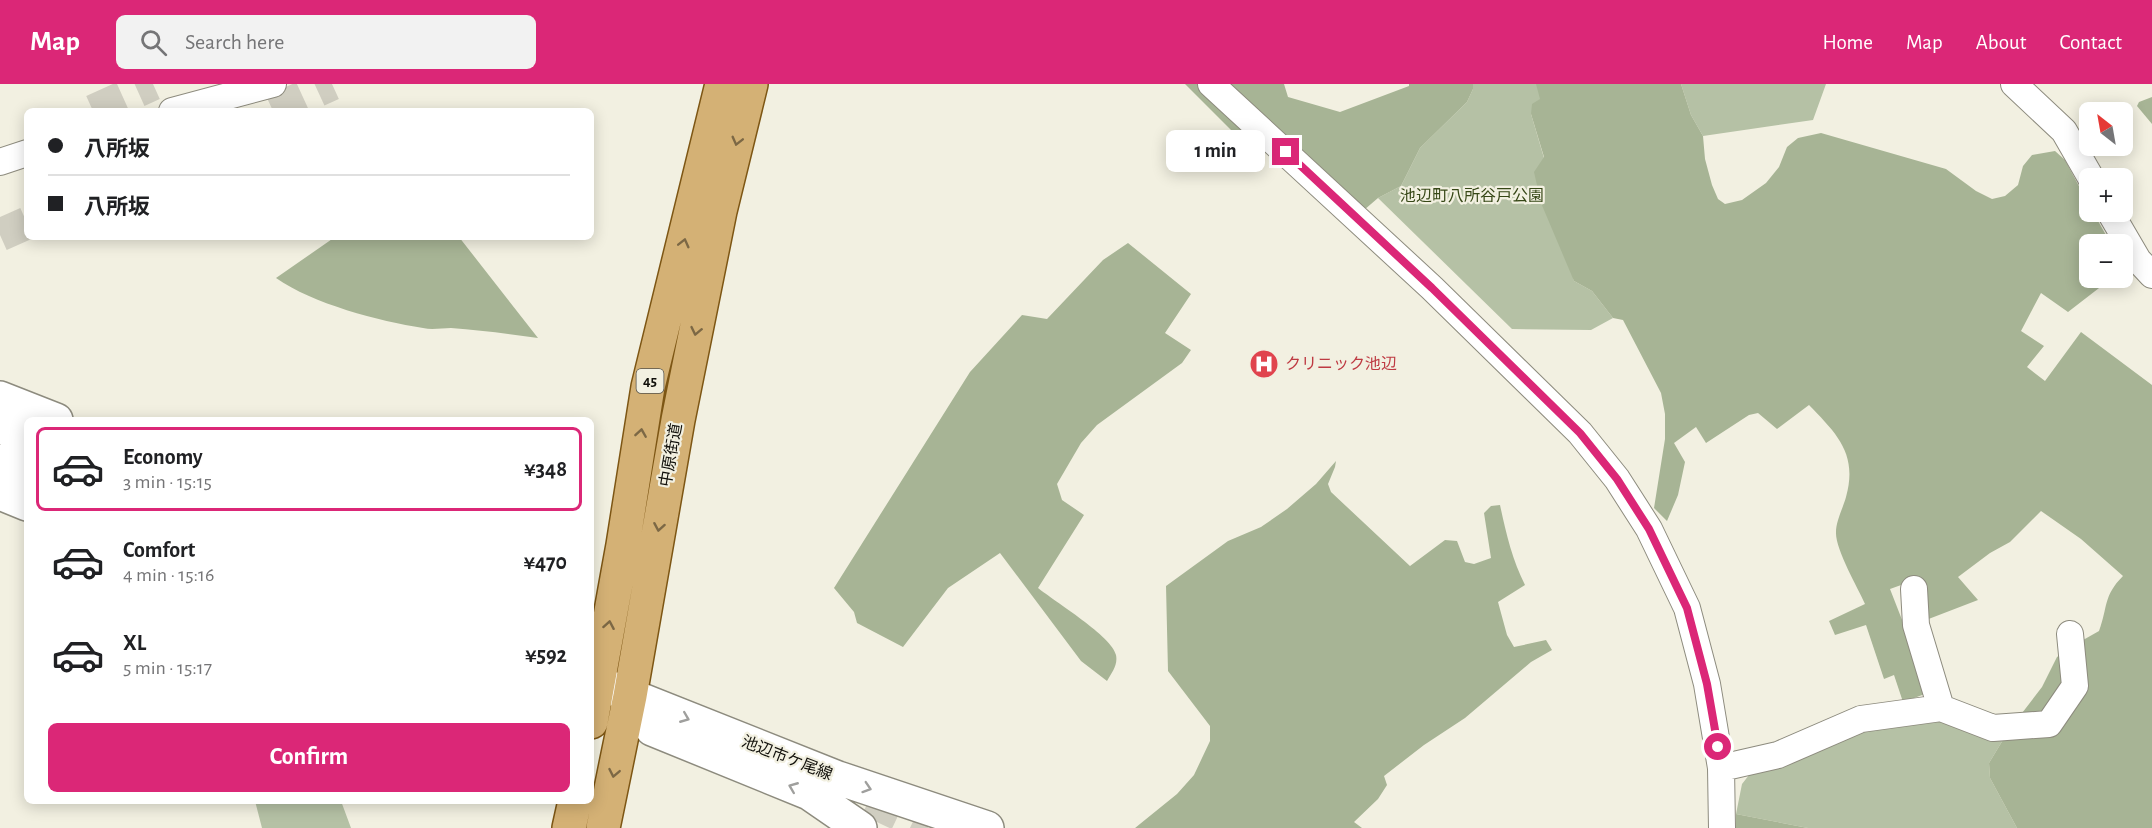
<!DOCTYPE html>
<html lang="en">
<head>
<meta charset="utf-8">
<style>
	:root { --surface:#fff; --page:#f2f2f2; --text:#202124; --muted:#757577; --line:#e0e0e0; --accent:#db2777 }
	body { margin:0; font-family:"Alegreya Sans","Noto Sans JP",sans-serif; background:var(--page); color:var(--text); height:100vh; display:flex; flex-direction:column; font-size:22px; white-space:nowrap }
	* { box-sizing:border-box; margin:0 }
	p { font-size:20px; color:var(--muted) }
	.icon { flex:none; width:33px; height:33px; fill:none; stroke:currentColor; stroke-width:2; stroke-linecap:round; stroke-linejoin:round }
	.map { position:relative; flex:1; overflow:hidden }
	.panel { position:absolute; left:24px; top:333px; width:570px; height:387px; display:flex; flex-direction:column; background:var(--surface); border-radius:9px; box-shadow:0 3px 15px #0003 }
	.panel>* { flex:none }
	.hud { position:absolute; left:24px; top:24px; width:570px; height:132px; border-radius:9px; box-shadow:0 3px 15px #0003; display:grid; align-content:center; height:132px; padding:0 24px; background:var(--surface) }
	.needle { width:39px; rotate:329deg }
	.tools { position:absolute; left:2079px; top:18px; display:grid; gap:12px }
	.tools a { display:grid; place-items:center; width:54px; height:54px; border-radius:9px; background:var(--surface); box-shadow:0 3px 15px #0003; font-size:30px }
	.end { position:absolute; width:27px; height:27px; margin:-14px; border:8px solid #db2777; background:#fff; box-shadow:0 0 0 3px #fff }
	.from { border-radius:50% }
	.bubble { position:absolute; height:42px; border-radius:9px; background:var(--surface); box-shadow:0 3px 15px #0003; font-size:20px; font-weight:700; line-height:42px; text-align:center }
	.hud b { display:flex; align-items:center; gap:21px; height:57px; font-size:22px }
	.hud b+b { border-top:2px solid var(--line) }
	.hud i { width:15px; height:15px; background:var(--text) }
	ul { padding:10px 0 0; list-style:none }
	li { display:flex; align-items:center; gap:18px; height:84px; margin:0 12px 9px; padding:0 12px; border:3px solid transparent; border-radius:9px }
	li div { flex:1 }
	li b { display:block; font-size:22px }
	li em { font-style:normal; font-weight:700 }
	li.on { border-color:var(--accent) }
	li>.icon { width:54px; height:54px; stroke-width:1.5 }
	.primary-button { display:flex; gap:12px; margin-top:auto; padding:12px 24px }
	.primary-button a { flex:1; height:69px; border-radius:9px; background:var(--accent); color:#fff; font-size:24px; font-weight:700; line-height:69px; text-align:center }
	header { display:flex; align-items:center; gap:36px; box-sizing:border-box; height:84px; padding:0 30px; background:var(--accent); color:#fff }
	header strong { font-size:28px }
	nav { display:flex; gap:33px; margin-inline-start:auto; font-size:21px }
	.search { width:420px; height:54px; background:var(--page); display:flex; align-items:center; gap:15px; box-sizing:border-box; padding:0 21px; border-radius:9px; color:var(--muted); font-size:22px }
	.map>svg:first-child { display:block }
</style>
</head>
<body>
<header>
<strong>Map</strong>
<div class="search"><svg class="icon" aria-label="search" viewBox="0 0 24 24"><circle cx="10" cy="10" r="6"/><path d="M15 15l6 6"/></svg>Search here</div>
<nav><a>Home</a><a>Map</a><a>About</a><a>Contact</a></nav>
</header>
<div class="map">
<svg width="2152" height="744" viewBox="0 0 2152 744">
	<rect width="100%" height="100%" fill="#f2f0e1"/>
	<path fill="#b5c1a5" d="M 1473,0 L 1585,0 L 1531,30 L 1544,74 L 1574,197 L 1592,207 L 1613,234 L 1591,246 L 1512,245 L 1378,114 L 1401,102 L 1420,64 L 1467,18 L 1473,5 Z
		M 1681,0 L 1826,0 L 1813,36 L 1703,52 L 1691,31 Z
		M 1935,633 L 2009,646 L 1989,679 L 1990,694 L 2017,744 L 1808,744 L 1736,730 L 1742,700 L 1753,686 L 1864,641 Z
		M 255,717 L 341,717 L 351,744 L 262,744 Z"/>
	<path fill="#a7b495" d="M 1185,0 L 1284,0 L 1288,13 L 1340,28 L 1409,2 L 1409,0 L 1473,0 L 1473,5 L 1467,18 L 1420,64 L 1401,102 L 1378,114 L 1364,126 L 1262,41 L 1239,54 Z
		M 1536,0 L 1681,0 L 1691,31 L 1703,52 L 1705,75 L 1712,101 L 1718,115 L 1725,120 L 1742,116 L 1766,99 L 1779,83 L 1787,63 L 1798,54 L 1821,49 L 1946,85 L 1976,107 L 1992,115 L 2005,112 L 2018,101 L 2023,82 L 2032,71 L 2055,67 L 2065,76 L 2089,121 L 2090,128 L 2093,128 L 2111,160 L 2090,160 L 2090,194 L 2112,194 L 2068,228 L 2041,209 L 2021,247 L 2044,262 L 2027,283 L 2045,297 L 2081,248 L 2152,301 L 2152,744 L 2017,744 L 1990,694 L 1989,679 L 2009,646 L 2042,603 L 2057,573 L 2069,564 L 2099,547 C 2108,523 2103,512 2123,492 L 2081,455 L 2041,427 L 2010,458 L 1990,469 L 1958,493 L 1978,516 L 1926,536 L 1915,496 L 1890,505 L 1920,582 L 1925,610 L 1903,618 L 1894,591 L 1884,595 L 1866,541 L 1835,551 L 1829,537 L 1865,520 C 1858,504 1835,465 1836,448 C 1836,437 1843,424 1846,413 C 1858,370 1837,350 1809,321 L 1777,345 L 1758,329 L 1749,331 L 1706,359 L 1696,343 L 1674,359 L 1685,378 L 1678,411 L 1667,437 L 1654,424 L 1665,355 L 1665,330 L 1661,309 L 1623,236 L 1613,234 L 1592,207 L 1574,197 L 1541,119 L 1534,88 L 1544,73 L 1531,30 L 1532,20 L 1540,15 Z
		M 2152,13 L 2152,40 L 2137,22 L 2139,18 Z
		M 335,153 L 459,153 L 538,254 C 509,250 480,246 451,244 C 442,244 432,246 423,244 C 379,237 313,220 276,194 Z
		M 1128,159 L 1191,210 L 1165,249 L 1191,266 L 1182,279 L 1097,341 L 1081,359 L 1057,400 L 1062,416 L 1084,431 L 1038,504 C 1054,517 1113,553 1116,571 C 1118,581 1112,588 1107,597 L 1081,577 L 1000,469 L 948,504 L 903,563 L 857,539 L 854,528 L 834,504 L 970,288 L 1022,231 L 1047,235 L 1103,176 Z
		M 1336,377 L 1335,383 L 1328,400 L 1331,408 L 1410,482 L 1445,456 L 1457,457 L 1465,478 L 1474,480 L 1491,474 L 1484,429 L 1491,422 L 1500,421 C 1506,449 1512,475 1525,501 L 1498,518 L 1507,551 L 1514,563 L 1546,556 L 1552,566 L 1531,578 L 1465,634 L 1424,661 L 1384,692 L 1387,701 L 1378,715 L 1354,738 L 1362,744 L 1135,744 L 1177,710 L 1194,691 L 1210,657 L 1210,642 L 1168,587 L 1166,502 L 1228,457 L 1261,443 L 1287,425 L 1316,400 Z
		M 1736,730 L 1808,744 L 1736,744 Z"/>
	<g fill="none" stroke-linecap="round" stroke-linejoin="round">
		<path stroke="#d0cec1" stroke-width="33" stroke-dasharray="33 16" stroke-linecap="butt" d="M 869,716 L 928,744"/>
		<path stroke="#d0cec1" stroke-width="33" stroke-dasharray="33 16" stroke-linecap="butt" d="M 93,27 L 153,0
			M 273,27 L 332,0
			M 0,151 L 27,139"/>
		<g stroke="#8d8b7e" stroke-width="28">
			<path id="street" d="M 1211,0 L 1432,204 L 1580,349 L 1617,395 L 1649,445 L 1687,524 L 1707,600 L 1721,684 L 1722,744
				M 2014,0 L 2064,47 L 2091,94
				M 172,27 L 273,0
				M 0,78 L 27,69
				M 2110,128 L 2138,176 L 2152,191
				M 1914,505 L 1916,541 L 1941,624
				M 1721,684 L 1778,671 L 1861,635 L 1941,624 L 1993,644 L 2049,640 L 2075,602 L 2070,550"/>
		</g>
		<g stroke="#8d8b7e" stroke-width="36">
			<path id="secondary" d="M 0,314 L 56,336
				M 0,342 L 27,354
				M 0,377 L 27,388
				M 0,409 L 27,420
				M 604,601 L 838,694 L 987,744
				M 652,645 L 809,709 L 860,744"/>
		</g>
		<g stroke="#7d5614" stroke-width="36">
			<path id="primary" d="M 591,638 L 623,461 L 648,303 L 722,0
				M 569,744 L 575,717
				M 603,744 L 630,612 L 678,336 L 720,127 L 751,0"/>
		</g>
		<use href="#street" stroke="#fff" stroke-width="26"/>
		<use href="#secondary" stroke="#fff" stroke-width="33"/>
		<use href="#primary" stroke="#d4b175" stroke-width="33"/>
	</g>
	<defs><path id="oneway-chevron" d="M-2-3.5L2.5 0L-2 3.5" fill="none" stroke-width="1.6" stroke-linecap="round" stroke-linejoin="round" transform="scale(1.5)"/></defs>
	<g stroke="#7c6845">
		<use href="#oneway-chevron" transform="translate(737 57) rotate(104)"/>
		<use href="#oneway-chevron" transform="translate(684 159) rotate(-76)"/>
		<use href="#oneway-chevron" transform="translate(696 247) rotate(102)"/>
		<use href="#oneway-chevron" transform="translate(641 349) rotate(-81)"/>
		<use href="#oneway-chevron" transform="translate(659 443) rotate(100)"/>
		<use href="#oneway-chevron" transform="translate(609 541) rotate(-80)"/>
		<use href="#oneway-chevron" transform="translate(614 689) rotate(101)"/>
	</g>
	<g stroke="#9f9f9d">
		<use href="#oneway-chevron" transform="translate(685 634) rotate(22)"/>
		<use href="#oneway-chevron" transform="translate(793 703) rotate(-158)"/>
		<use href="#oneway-chevron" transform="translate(867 704) rotate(18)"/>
	</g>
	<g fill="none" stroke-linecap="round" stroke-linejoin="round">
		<path stroke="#db2777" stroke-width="8" d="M 1286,68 L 1432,204 L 1580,349 L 1617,395 L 1649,445 L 1687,524 L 1707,600 L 1718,663"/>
	</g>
	<defs>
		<g id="hospital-disc" transform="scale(1.5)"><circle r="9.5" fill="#e0444e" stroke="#f2f0e1"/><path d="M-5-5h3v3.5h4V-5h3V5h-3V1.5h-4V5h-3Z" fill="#fff"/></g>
	</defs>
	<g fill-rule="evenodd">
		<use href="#hospital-disc" x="1264" y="280"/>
	</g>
	<g text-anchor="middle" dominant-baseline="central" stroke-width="4.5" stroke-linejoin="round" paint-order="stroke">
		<rect fill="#f2f0e1" stroke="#54524a" stroke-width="1.5" x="636.5" y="285" width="27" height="24" rx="4.5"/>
		<g font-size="15" font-weight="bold" fill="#100f0a">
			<text x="650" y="297">45</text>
		</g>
		<g font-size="16" fill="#364716" stroke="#f2f0e1">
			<text x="1472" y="112">池辺町八所谷戸公園</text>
		</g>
		<g font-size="16" fill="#be3a42" stroke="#f2f0e1" text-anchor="start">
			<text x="1285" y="280">クリニック池辺</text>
		</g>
		<g font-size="16" fill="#100f0a" stroke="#f2f0e1">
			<text transform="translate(671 371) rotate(-80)">中原街道</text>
			<text transform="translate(787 674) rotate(21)">池辺市ケ尾線</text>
		</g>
	</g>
</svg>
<div class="tools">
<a><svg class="needle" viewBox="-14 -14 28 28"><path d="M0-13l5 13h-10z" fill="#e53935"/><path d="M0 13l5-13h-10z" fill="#757577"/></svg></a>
<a>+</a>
<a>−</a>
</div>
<i class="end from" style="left:1718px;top:663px"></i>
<i class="end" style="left:1286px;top:68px"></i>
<div class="bubble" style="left:1166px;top:46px;width:99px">1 min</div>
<div class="hud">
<b><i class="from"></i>八所坂</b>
<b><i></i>八所坂</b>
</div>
<section class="panel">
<ul>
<li class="on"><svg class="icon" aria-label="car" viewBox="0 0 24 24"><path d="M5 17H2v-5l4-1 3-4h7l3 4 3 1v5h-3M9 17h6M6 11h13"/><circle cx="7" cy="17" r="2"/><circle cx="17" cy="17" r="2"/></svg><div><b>Economy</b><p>3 min · 15:15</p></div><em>¥348</em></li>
<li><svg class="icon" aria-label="car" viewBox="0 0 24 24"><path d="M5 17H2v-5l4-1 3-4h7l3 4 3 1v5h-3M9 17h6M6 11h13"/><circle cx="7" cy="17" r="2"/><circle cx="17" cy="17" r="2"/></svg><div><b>Comfort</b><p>4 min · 15:16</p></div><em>¥470</em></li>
<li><svg class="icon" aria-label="car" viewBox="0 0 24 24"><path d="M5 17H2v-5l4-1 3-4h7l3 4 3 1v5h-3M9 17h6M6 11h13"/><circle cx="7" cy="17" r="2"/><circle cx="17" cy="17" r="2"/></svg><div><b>XL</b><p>5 min · 15:17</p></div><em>¥592</em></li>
</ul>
<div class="primary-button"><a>Confirm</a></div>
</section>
</div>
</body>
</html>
